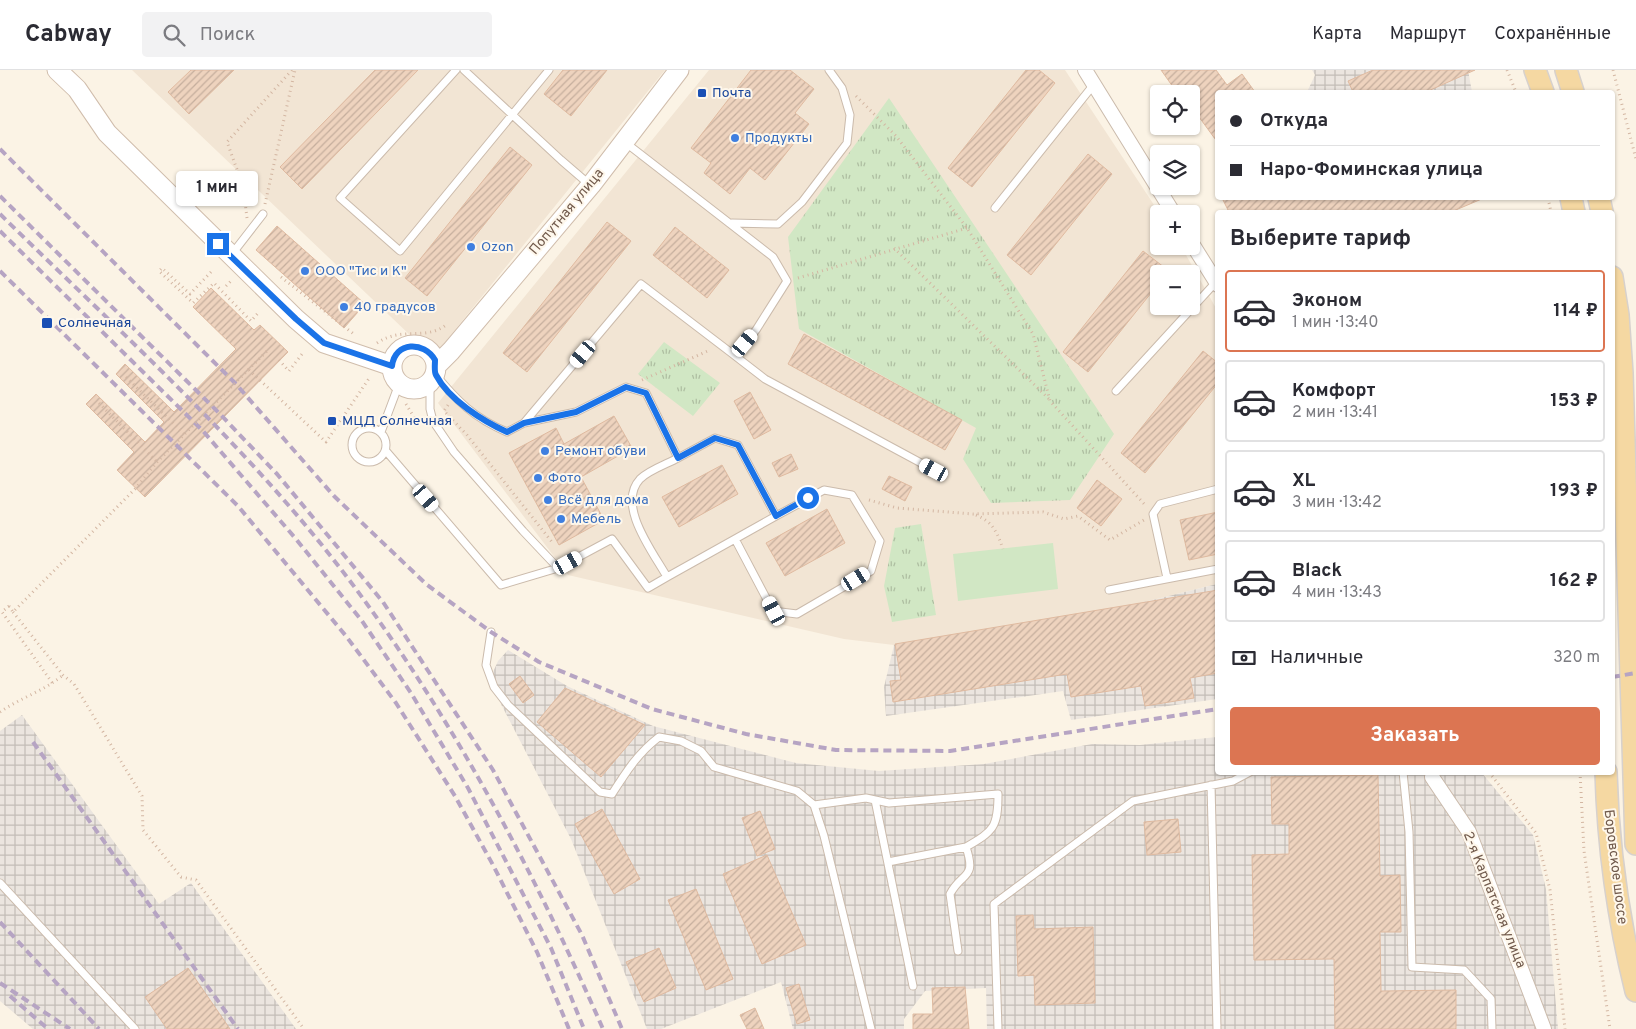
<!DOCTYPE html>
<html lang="ru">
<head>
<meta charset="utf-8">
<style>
	:root { --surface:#fff; --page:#f2f2f3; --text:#2b2b33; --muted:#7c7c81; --line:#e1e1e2; --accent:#dc7552 }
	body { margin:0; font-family:Overpass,sans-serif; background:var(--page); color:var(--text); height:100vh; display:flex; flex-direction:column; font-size:19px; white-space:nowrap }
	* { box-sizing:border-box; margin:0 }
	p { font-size:16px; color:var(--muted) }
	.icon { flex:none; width:28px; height:28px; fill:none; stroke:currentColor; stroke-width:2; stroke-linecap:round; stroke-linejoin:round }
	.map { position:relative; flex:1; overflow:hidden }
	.panel { position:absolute; left:1215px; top:140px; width:400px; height:565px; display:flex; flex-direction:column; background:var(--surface); border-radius:5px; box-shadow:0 1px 4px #0004 }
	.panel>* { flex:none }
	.hud { position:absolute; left:1215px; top:20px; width:400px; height:110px; border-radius:5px; box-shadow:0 1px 4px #0004; display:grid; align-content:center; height:110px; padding:0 15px; background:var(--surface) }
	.tools { position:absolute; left:1150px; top:15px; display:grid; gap:10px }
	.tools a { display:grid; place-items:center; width:50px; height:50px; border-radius:5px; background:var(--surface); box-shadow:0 1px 4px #0004; font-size:25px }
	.end { position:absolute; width:22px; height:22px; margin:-11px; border:6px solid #1a73e8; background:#fff; box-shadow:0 0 0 2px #fff }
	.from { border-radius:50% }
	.bubble { position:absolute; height:35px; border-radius:5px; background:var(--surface); box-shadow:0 1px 4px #0004; font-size:16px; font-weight:700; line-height:35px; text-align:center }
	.car { position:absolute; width:15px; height:30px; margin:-15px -8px; border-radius:6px; box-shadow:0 0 4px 1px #0007; background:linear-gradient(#fff 24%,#345 0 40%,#fff 0 76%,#345 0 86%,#fff 0) }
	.hud b { display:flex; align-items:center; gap:18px; height:48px; font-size:19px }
	.hud b+b { border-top:1px solid var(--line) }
	.hud i { width:12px; height:12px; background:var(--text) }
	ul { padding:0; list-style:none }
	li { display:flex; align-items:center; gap:15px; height:82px; margin:0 10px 8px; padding:0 5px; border:2px solid var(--line); border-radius:5px }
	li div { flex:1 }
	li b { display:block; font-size:19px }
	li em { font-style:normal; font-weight:700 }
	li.on { border-color:var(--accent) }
	li>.icon { width:45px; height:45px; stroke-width:1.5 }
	h2 { padding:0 15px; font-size:22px; line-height:60px }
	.pay { display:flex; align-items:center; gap:12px; height:55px; padding:0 15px; font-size:19px }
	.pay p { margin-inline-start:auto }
	.cta { display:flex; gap:10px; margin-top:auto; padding:10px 15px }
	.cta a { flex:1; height:58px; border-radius:5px; background:var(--accent); color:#fff; font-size:20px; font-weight:700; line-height:58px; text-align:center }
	header { display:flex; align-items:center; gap:30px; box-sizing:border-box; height:70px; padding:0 25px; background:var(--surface); border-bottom:1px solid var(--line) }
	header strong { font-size:24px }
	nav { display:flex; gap:28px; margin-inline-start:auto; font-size:18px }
	.search { width:350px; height:45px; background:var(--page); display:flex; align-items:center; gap:12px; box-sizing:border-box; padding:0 18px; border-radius:5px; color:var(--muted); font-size:19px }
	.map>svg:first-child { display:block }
</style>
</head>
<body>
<header>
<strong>Cabway</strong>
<div class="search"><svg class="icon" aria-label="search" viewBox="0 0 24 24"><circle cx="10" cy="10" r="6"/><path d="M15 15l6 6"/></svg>Поиск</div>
<nav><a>Карта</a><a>Маршрут</a><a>Сохранённые</a></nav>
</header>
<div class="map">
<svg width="1636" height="959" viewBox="0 0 1636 959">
	<defs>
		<pattern id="industrial-grid" width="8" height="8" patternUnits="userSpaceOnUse" patternTransform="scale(1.25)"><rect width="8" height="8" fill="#ebe5df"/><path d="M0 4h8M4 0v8" fill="none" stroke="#c3bdb7"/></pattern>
		<pattern id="grass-tufts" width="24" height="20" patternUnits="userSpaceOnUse" patternTransform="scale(1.25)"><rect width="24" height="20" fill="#d1e7c4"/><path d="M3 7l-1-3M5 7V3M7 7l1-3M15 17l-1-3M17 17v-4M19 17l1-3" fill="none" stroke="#aebea1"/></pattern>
		<pattern id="building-hatch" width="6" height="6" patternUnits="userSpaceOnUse" patternTransform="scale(1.25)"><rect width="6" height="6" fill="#eed3be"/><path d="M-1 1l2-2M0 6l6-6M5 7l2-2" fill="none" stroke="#c5ae9d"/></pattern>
	</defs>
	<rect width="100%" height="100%" fill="#fbf3e5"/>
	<path fill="#f2e5d4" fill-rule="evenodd" d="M 132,0 L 665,0 L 433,287 Z
		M 709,0 L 1065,0 L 1160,144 L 1159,176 L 1181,176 L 1217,240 L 1217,514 L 1076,549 L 894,575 L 844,569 L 568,505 L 438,333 ZM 1159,204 L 1191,204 L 1191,236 L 1159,236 Z"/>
	<path fill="url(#industrial-grid)" d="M 1312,0 L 1468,0 L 1472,22 L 1307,22 L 1315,5 Z
		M 1217,514 L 1217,629 L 1071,650 L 1063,621 L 886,646 L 884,617 L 894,575 L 1076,549 Z
		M 508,580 L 567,616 L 653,656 L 796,693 L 879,701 L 984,694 L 1092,674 L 1140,675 L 1217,667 L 1218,702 L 1482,703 L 1533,765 L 1546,819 L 1558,959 L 987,959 L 986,918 L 925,921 L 904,949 L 904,959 L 793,959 L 781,912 L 661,959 L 647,959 L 571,769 L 489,611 L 498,591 Z
		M 22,645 L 159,834 L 191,813 L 296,959 L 33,959 L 0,931 L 0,661 Z"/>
	<path fill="url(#grass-tufts)" d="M 889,28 L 1114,364 L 1070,430 L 991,433 L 963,389 L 976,358 L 799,259 L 788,167 Z
		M 664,272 L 720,313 L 693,346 L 638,304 Z
		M 921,454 L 936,545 L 892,552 L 884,516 L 895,458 Z"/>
	<path fill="#d1e7c4" d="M 1053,473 L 1058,519 L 958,531 L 953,484 Z"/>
	<path fill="url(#building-hatch)" stroke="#dfbaa0" d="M 191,0 L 234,0 L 189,44 L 168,22 Z
		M 375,0 L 418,0 L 302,119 L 280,97 Z
		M 563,0 L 607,0 L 571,46 L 544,24 Z
		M 751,0 L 790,0 L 814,19 L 795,43 L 809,54 L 765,110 L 750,98 L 730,124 L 704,103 L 711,93 L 691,78 Z
		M 1026,0 L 1039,0 L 1055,13 L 972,117 L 948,98 Z
		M 1161,0 L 1216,0 L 1227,15 L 1242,4 L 1255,22 L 1218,22 L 1218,73 L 1191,36 L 1191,24 L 1178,24 Z
		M 1373,0 L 1475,0 L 1426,22 L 1353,22 L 1348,11 Z
		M 510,77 L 532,95 L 427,226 L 405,208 Z
		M 1088,84 L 1112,104 L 1031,205 L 1007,185 Z
		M 1222,128 L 1484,128 L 1451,142 L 1229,142 Z
		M 607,152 L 631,171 L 527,302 L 503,283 Z
		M 277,156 L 365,234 L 344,258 L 256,180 Z
		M 675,157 L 729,200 L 707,228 L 653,185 Z
		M 1143,181 L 1173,204 L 1159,204 L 1159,213 L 1088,302 L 1063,282 Z
		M 211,218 L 254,260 L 260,255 L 288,282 L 145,427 L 117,400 L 134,382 L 86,334 L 96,324 L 145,372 L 164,352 L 116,304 L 125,294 L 174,342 L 236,279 L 193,237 Z
		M 804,264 L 962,350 L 945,380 L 788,294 Z
		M 1203,281 L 1218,293 L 1218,313 L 1145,403 L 1121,383 Z
		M 750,322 L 771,360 L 754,369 L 734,331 Z
		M 614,346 L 632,378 L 581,407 L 604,450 L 559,475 L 509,383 L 556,358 L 564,374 Z
		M 791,384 L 798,399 L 779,407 L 772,393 Z
		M 722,395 L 738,424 L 679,457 L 662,427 Z
		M 889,406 L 912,417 L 905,431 L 882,419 Z
		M 1097,410 L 1122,429 L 1101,456 L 1077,438 Z
		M 827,439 L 845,473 L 785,506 L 766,473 Z
		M 1218,442 L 1218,484 L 1189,490 L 1180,450 Z
		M 1218,520 L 1218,603 L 1190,608 L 1194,628 L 1145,636 L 1141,616 L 1071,627 L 1067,604 L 893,632 L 890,611 L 901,610 L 895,574 Z
		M 520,606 L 534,625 L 523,633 L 509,614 Z
		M 565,618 L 645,655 L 601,707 L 537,652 Z
		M 1378,705 L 1380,806 L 1400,805 L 1401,862 L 1380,862 L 1381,921 L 1456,920 L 1456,959 L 1335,959 L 1334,889 L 1254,890 L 1252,785 L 1289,784 L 1289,754 L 1272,754 L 1271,707 Z
		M 602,739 L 640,809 L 614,824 L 575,754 Z
		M 760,741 L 775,779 L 757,786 L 742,748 Z
		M 1178,749 L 1181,782 L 1147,785 L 1144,752 Z
		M 767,785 L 806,875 L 762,894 L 723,804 Z
		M 696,819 L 733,909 L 706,920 L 668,830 Z
		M 1033,845 L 1034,859 L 1093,857 L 1095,933 L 1035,935 L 1034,905 L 1018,906 L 1016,846 Z
		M 659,878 L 676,918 L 644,932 L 626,892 Z
		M 188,898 L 230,959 L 167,959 L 145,927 Z
		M 799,914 L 810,950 L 797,954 L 786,918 Z
		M 965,917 L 969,959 L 913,959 L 913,944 L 933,944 L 932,918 Z
		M 755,938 L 764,959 L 747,959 L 740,945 Z"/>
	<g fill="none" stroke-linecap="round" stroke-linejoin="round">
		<g stroke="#cbbbac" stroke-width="9">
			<path id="lane" d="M 456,0 L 340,128 L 400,181 L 549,0
				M 464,0 L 561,90 L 590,115
				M 995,138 L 1095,13
				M 732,153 L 778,154 L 802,132 L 847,73 L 850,45 L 842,18 L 829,0
				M 232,184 L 263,144
				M 734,285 L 765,309 L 934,400
				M 435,304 C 457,331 474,348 507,362 L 524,353 L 641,214 L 734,285 L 756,260 L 787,211 L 773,187 L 626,73
				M 430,312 L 430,339 L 433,351 L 454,382 L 523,461 L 558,498
				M 1116,321 L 1216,212
				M 524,353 L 576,342 L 626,317 L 646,323 L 678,388 L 715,368 L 738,375 L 776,446 L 824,420 L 852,425 L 880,471 L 871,501 L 797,544 L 773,541 L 735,469 L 776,446
				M352 375a17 17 0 1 1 34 0a17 17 0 1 1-34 0Z
				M 381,362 L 399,314
				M 386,381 L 501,515 L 558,498 L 612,469 L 648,518 L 667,507
				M 678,388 C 667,394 649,400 640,409 C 616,435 653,482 667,507 L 735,469
				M 1167,508 L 1153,444 L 1160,434 L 1218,419
				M 1109,520 L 1218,499
				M 491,562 L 486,595 L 494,617 L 508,635 L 600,722 L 612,724 C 626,702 638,683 659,667 L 681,671 L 701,681 L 714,697 L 797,721 L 814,735 L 824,766 L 871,959
				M 1403,702 L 1409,762 L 1412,897 L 1464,900 L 1491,929 L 1492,959
				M 1211,715 L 1217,959
				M 875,730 L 913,916
				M 814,735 L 866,728 L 889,733 L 998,724 C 998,757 994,761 966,777
				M 888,792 L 966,777 C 977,810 962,801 950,824 L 958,881
				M 0,813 L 135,959
				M 998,959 L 994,834 L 1133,731 L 1233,711 L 1250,702"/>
		</g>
		<g stroke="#cbbbac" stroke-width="16">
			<path id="street" d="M 1085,0 L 1174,144
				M 1191,172 L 1218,215
				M 1432,707 L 1469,762 L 1544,959"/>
		</g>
		<g stroke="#d0bdac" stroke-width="21">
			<path id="secondary" d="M 57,0 L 77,19 L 107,63 L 296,249 L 324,273 L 392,296
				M392 297a22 22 0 1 1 44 0a22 22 0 1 1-44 0Z
				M 436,296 L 451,281 L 591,115 L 679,0"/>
		</g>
		<g stroke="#d7d1cd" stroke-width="24">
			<path id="primary" d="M 1535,0 L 1543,22
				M 1566,0 L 1573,22
				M 1571,128 L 1574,142
				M 1599,128 L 1602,142
				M 1612,207 L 1618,245 L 1622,303 L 1636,774
				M 1606,702 C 1608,776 1618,849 1636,921"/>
		</g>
		<path stroke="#d3b6a2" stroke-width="3" stroke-dasharray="1 4" stroke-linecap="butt" d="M 1507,0 L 1516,22
			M 1613,0 L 1636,89
			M 856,26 L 896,66 L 967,158 L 1033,264 L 1050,331 L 1146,436
			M 1548,128 L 1551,142
			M 265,134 L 295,0
			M 247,148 L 243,116 L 227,72 L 292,0
			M 894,178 L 1050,330
			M 211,202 L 190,224 L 162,198 L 159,201 L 193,233 L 214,213 L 251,251 L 258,243
			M 281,207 L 355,265
			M 798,208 L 967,158
			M 226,216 L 232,210
			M 377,273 C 402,256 425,271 446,255
			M 279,290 L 289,301 L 302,284
			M 249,300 L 326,372 L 370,307
			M 126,307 L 184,364
			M 642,310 L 710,280
			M 99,333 L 157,392
			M 406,334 L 417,352
			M 448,335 L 444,341 L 467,365 L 552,472
			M 869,430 L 897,438 L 973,444 L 1043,442 L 1064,449 L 1078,446 L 1110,470 L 1144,450
			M 976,445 C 993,452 997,462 1003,479
			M 9,536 L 2,542 L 53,614
			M 13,542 L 63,605 L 74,614 L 142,726 L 143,760 L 181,807 L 196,810 L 304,959
			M 0,642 C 20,628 44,621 63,605
			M 1489,702 L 1536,763 L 1550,820 L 1565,959
			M 1580,702 L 1584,781 L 1610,959"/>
		<use href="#lane" stroke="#fff" stroke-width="7"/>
		<use href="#street" stroke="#fff" stroke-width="14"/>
		<use href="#secondary" stroke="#fff" stroke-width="19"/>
		<use href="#primary" stroke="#f5d8a2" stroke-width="21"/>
		<path stroke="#b6a4c3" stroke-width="4" stroke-dasharray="8 5" stroke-linecap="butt" d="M 0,79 L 235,313 L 334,426 L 426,514 L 491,562 L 539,592 L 652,639 L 746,664 L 836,680 L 950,681 L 1218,639
			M 0,126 L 219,343 L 277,404 L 383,532 L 493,700 L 582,865 L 622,959
			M 0,144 C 128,270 267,393 372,541 C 465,671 539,813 603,959
			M 0,161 L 203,361 L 296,469 L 362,551 L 411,623 L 468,718 L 551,878 L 584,959
			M 0,201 L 238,436 L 346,566 L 396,633 L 455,726 L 493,795 L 537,882 L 569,959
			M 1612,607 L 1636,603
			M 33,672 L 238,959
			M 0,852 L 99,959
			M 0,913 L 70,959
			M 10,926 L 48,959"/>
		<path stroke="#d3b6a2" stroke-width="3" stroke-dasharray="1 4" stroke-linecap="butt" d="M 9,536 L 13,542 L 136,418 L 157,392 L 268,280"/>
	</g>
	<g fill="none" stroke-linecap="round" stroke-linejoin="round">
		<path stroke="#1a73e8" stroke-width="6" d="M 218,174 L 296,249 L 324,273 L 392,296 C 395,271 424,271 435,290 C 435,295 434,302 436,305 C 449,330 483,351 507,362 L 524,353 L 576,342 L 626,317 L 646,323 L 678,388 L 715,368 L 738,375 L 776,446 L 808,428"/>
	</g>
	<g fill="#1a4fb4" stroke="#fef7eb" stroke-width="2">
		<rect x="697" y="18" width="10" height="10" rx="2.5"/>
		<rect x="41" y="247" width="12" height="12" rx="2.5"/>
		<rect x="327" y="346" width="10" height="10" rx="2.5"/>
	</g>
	<g fill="#3f7fe0" stroke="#fef7eb" stroke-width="2">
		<circle cx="735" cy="68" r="5"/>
		<circle cx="471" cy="177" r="5"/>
		<circle cx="305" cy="201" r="5"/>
		<circle cx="344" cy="237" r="5"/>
		<circle cx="545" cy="381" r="5"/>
		<circle cx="538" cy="408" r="5"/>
		<circle cx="548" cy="430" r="5"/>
		<circle cx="561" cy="449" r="5"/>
	</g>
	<g text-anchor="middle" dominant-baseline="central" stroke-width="4" stroke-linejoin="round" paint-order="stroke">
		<g font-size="14" fill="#164399" stroke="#fef7eb" text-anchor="start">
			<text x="712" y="23">Почта</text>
			<text x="58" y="253">Солнечная</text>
			<text x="342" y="351">МЦД Солнечная</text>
		</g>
		<g font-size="14" fill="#366cbe" stroke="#fef7eb" text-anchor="start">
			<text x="745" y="68">Продукты</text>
			<text x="481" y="177">Ozon</text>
			<text x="315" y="201">ООО "Тис и К"</text>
			<text x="354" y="237">40 градусов</text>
			<text x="555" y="381">Ремонт обуви</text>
			<text x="548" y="408">Фото</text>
			<text x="558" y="430">Всё для дома</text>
			<text x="571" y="449">Мебель</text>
		</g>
		<g font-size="14" fill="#715a4c" stroke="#fef7eb">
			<text transform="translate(567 142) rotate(-50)">Попутная улица</text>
			<text transform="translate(1615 797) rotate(83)">Боровское шоссе</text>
			<text transform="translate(1494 830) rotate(68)">2-я Карпатская улица</text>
		</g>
	</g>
</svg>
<div class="tools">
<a><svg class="icon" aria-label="locate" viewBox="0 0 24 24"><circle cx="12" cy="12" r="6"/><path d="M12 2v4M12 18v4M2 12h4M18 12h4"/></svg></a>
<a><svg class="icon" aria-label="layers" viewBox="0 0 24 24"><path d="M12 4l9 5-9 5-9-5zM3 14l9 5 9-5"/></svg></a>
<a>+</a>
<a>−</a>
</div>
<i class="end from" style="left:808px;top:428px"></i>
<i class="end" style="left:218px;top:174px"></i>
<div class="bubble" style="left:176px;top:101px;width:82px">1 мин</div>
<i class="car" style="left:745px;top:273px;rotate:40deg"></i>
<i class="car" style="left:583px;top:284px;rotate:220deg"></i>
<i class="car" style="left:934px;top:400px;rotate:298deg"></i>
<i class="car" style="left:426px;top:428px;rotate:139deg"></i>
<i class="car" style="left:568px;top:493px;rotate:61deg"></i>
<i class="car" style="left:856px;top:509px;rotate:59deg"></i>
<i class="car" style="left:774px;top:541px;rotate:332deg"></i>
<div class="hud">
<b><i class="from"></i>Откуда</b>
<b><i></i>Наро-Фоминская улица</b>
</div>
<section class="panel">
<h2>Выберите тариф</h2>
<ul>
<li class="on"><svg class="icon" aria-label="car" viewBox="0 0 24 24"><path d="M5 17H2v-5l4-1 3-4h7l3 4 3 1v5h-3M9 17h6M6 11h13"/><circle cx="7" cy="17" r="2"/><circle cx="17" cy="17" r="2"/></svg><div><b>Эконом</b><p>1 мин · 13:40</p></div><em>114 ₽</em></li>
<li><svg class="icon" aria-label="car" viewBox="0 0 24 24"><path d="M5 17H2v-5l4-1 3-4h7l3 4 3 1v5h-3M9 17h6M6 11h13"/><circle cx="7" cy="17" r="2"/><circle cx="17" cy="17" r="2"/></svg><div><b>Комфорт</b><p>2 мин · 13:41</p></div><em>153 ₽</em></li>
<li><svg class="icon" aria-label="car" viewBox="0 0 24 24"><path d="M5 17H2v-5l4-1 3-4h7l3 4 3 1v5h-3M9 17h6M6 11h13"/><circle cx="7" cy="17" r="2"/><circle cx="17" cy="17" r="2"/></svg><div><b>XL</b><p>3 мин · 13:42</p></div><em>193 ₽</em></li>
<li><svg class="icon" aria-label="car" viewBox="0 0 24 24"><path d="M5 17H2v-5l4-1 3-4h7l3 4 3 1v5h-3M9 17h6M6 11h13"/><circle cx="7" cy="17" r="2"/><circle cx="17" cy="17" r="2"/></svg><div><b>Black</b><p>4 мин · 13:43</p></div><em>162 ₽</em></li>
</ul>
<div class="pay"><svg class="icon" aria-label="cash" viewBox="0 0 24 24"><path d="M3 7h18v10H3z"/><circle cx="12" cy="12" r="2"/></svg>Наличные<p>320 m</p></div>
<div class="cta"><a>Заказать</a></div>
</section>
</div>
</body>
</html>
